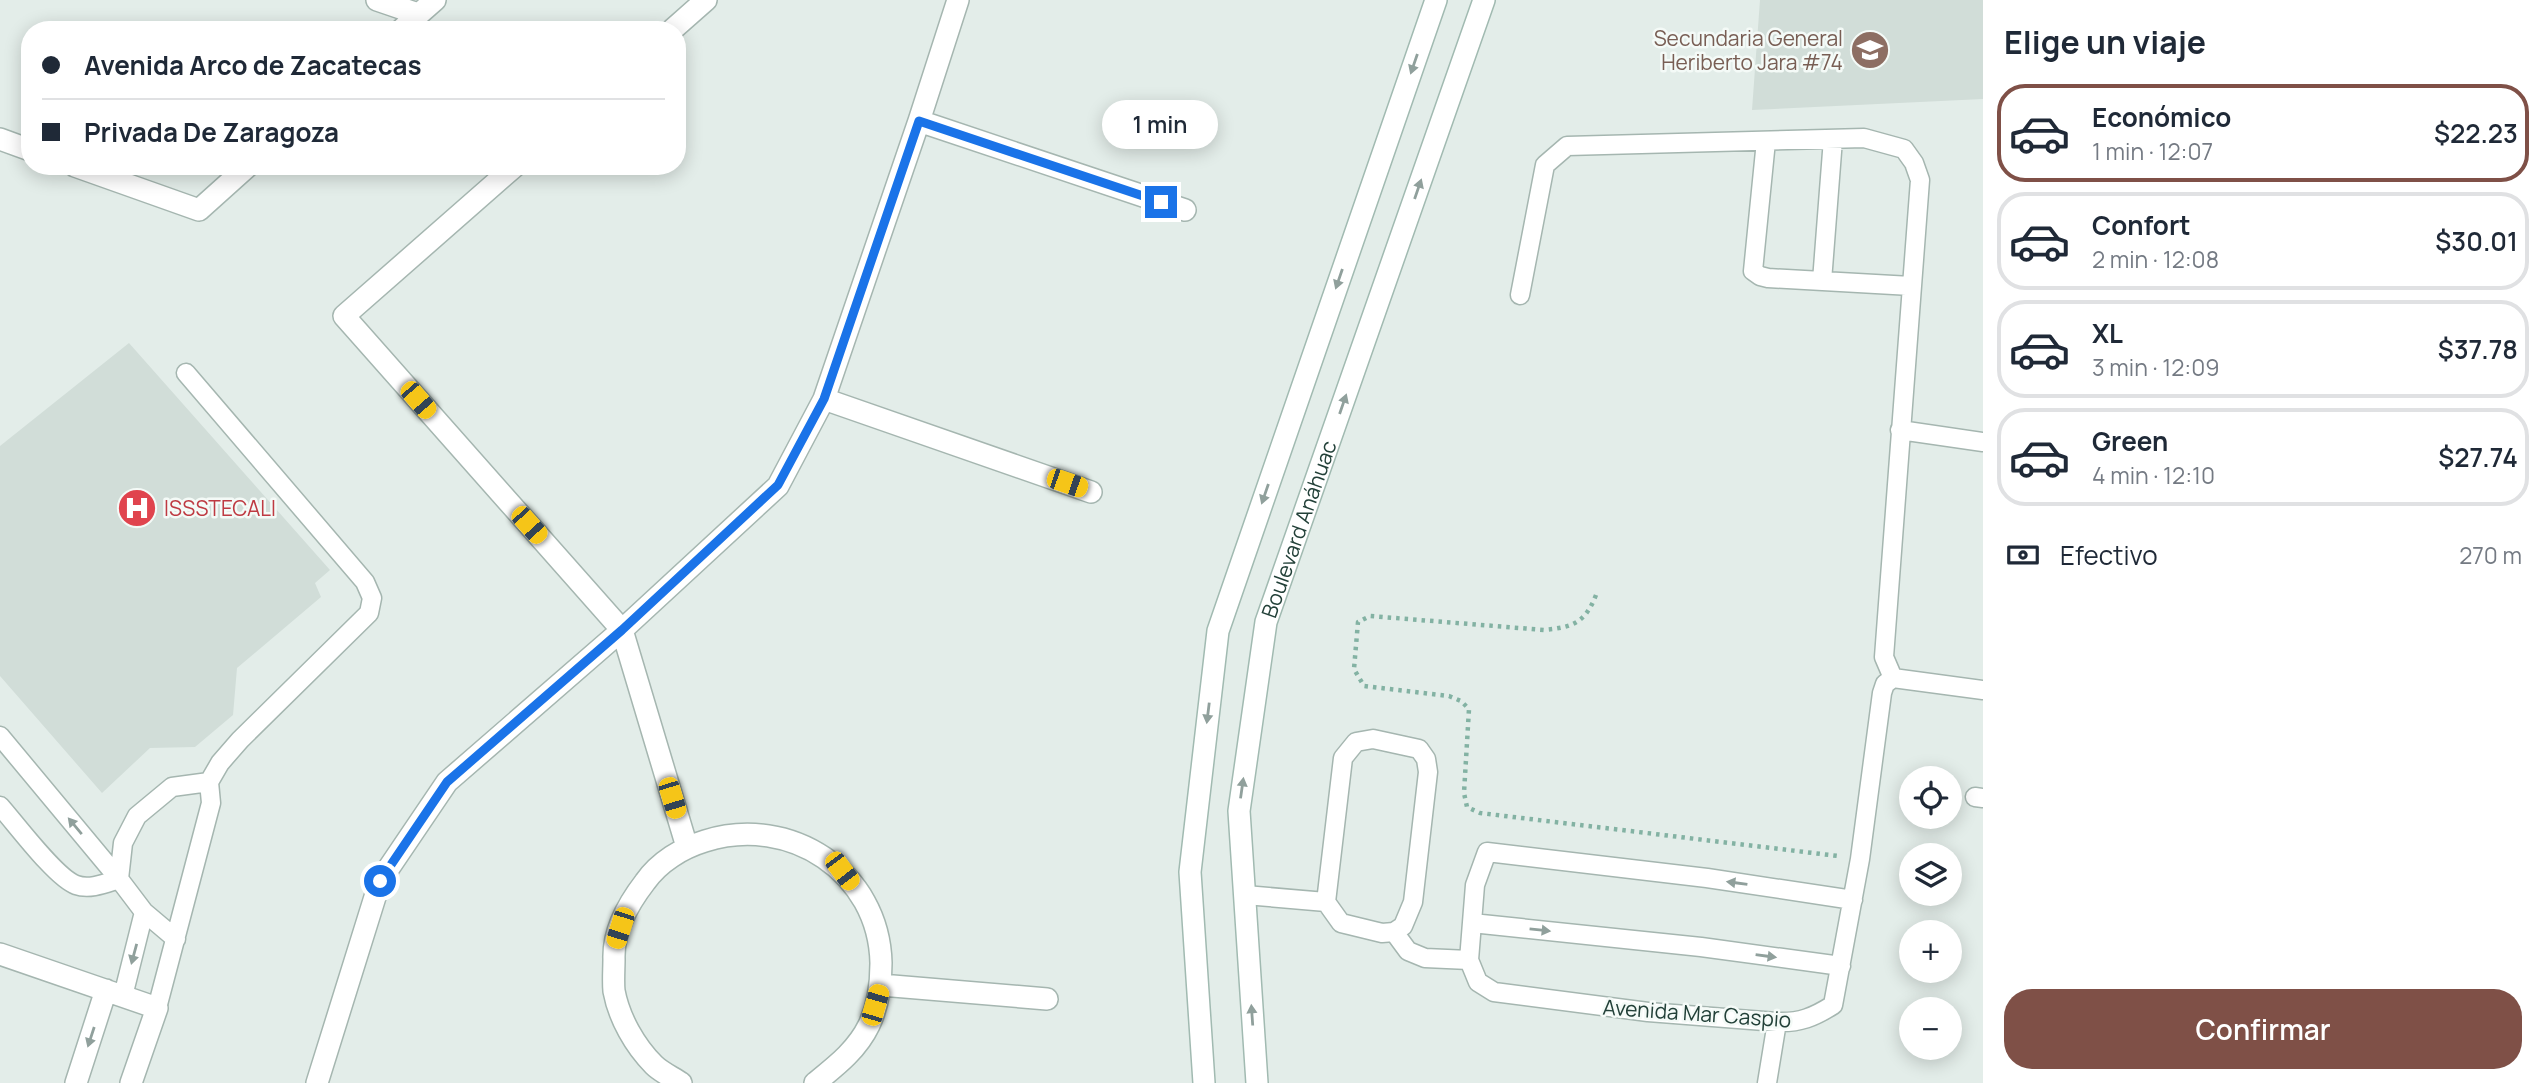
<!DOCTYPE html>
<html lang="es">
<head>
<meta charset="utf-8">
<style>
	:root { --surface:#fff; --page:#f6f6f7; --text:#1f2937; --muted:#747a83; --line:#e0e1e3; --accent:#7f5047 }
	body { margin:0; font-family:Manrope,sans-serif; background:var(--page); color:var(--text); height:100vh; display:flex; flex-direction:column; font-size:26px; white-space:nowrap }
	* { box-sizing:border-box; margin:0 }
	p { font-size:23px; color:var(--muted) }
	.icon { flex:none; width:38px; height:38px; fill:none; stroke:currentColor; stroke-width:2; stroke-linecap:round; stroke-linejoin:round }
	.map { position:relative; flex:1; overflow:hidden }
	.side { display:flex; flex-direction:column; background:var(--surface); width:560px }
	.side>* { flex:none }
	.hud { position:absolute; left:21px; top:21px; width:665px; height:154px; border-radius:28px; box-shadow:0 4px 18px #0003; display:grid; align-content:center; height:154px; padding:0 21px; background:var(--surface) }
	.tools { position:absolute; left:1899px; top:766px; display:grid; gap:14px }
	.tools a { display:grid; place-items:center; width:63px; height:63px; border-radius:50%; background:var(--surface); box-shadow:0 4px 18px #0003; font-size:35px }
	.end { position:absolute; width:32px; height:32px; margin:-16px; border:9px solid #1a73e8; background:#fff; box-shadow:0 0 0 4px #fff }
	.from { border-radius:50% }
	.bubble { position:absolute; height:49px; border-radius:24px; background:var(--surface); box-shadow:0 4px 18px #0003; font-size:23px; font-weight:600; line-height:49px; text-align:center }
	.car { position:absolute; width:21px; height:42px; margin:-21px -10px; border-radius:9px; box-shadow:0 0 5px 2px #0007; background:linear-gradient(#f5c518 24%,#345 0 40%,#f5c518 0 76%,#345 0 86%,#f5c518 0) }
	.hud b { display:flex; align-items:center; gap:24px; height:66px; font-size:26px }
	.hud b+b { border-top:2px solid var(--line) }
	.hud i { width:18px; height:18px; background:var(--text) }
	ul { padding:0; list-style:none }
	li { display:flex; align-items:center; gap:21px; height:98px; margin:0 14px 10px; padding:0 7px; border:4px solid var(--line); border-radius:28px }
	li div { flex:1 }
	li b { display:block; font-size:26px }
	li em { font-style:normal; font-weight:600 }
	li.active { border-color:var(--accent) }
	li>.icon { width:63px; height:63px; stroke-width:1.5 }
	h2 { padding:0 21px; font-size:32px; line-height:84px }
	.pay { display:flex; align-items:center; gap:18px; height:77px; padding:0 21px; font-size:26px }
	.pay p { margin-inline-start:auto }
	.cta { display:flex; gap:14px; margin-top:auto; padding:14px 21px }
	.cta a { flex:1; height:80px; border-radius:28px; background:var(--accent); color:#fff; font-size:28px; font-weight:600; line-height:80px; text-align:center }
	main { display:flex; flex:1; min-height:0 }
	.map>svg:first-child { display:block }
</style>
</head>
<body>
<main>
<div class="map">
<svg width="1983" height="1083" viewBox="0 0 1983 1083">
	<rect width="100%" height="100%" fill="#e3ede9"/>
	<path fill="#d1ddd8" d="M 1760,0 L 1983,0 L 1983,99 L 1752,110 Z
		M 129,343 L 330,570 L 315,583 L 321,597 L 237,668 L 233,715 L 195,747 L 150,748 L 102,793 L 0,676 L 0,446 Z"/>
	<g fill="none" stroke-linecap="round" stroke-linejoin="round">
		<g stroke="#a5b6b0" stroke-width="21">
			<path id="service" d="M 1766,141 L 1753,271 L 1760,276 L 1768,278 L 1911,286
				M 1822,281 L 1833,139
				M 1520,295 L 1545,165 L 1567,146 L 1864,138 L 1904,149 L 1914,163 L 1920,180 L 1884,657 L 1893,678
				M 1900,430 L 1983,442
				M 0,736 L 119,879 C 106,883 90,890 76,885 C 56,878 16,824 0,806
				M 1373,739 L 1419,749 L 1426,759 L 1428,772 L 1413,902 L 1403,926 L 1394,932 L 1382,933 L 1341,923 L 1326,902 L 1343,758 L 1356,742 Z
				M 1975,797 L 1983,798
				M 1245,895 L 1326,902
				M 1853,900 L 1707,878 L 1487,852 L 1475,885 L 1469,960 L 1478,982 L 1494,992 L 1648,1012 L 1777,1022 C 1800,1023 1814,1017 1833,1005 L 1860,859 L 1882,693 L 1885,684 L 1893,678 L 1983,690
				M 1472,923 L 1701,947 L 1841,966
				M 1394,932 L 1408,951 L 1425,958 L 1469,960
				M 176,939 L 144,912 L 119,879 L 123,843 L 137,816 L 172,787 L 209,782
				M 123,996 L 144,912
				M 157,1008 L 211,803 L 209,782 L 220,763 L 240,740 L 369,613 L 372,598 L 365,582 L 186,373
				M 1767,1083 L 1777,1022"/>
		</g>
		<g stroke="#a5b6b0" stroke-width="24">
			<path id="minor" d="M 377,0 L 418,14
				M 401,30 L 435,0
				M 672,30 L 706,0
				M 919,121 L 1185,210
				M 0,139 L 30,150
				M 75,166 L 199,210 L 248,166
				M 515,166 L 344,316 L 622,630 L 687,847
				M 824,399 L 1091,492
				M 0,954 L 157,1008 L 131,1083
				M 881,985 L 1047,999
				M 76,1083 L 106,990
				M 317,1083 L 380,881 L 447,782 L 622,630 L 778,486 L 824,399 L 919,121 L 958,0
				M 681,1083 C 672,1077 661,1072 654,1065 C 635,1046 619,1018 614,991 C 613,981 614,969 614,959 C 613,930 628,904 645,882 C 659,862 682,848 705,841 C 790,814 879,872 881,963 C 881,984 878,1006 869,1025 C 857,1050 836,1066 815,1083"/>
		</g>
		<g stroke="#a1bab1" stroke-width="24">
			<g id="secondary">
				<path d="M 1204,1083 L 1190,872 L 1218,631 L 1436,0"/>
				<path id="s1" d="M 1257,1083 L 1239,811 L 1266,622 L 1484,0"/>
			</g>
		</g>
		<path stroke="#83b2a3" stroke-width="4.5" stroke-dasharray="3.5 5" stroke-linecap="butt" d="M 1596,595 C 1585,623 1573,627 1544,630 L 1370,616 L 1358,622 L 1354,669 L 1364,686 L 1449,696 L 1461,701 L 1469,709 L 1464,793 L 1467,807 L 1480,813 L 1838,856"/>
		<use href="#service" stroke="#fff" stroke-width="18"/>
		<use href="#minor" stroke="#fff" stroke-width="21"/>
		<use href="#secondary" stroke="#fff" stroke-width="21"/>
	</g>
	<defs><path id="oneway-solid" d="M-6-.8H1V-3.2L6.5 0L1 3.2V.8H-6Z" transform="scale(1.75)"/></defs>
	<g fill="#90a09c">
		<use href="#oneway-solid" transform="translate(1414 64) rotate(109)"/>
		<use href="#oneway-solid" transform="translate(1418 189) rotate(-71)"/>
		<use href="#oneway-solid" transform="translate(1339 279) rotate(109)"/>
		<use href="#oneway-solid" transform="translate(1343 404) rotate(-71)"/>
		<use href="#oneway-solid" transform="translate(1265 494) rotate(109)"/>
		<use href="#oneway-solid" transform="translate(1208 713) rotate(97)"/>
		<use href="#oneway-solid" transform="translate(1242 788) rotate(-82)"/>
		<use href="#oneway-solid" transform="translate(75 826) rotate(-130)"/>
		<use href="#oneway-solid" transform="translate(1737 883) rotate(-172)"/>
		<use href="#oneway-solid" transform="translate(1540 930) rotate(6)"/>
		<use href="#oneway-solid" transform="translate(134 954) rotate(105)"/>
		<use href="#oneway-solid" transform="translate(1766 956) rotate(8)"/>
		<use href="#oneway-solid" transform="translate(1252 1015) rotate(-94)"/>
		<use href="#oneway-solid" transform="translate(91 1037) rotate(108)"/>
	</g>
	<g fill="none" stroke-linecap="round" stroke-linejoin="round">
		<path stroke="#1a73e8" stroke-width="9" d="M 380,881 L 447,782 L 622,630 L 778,485 L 824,399 L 919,121 L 1161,202"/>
	</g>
	<defs>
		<g id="school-disc" transform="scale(2.0125)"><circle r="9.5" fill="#8d6e63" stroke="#f4faf7"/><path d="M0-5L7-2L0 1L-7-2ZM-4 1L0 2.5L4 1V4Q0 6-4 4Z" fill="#fff"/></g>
		<g id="hospital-disc" transform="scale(2.0125)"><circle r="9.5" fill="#e0444e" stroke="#f4faf7"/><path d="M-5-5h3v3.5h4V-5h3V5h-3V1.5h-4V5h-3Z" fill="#fff"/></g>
	</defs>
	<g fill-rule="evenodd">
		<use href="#school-disc" x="1870" y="50"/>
		<use href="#hospital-disc" x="137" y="508"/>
	</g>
	<g text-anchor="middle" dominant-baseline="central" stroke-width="5" stroke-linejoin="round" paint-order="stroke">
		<g font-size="21" fill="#785e54" stroke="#f4faf7" text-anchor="end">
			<text x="1843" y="38">Secundaria General<tspan x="1843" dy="24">Heriberto Jara #74</tspan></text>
		</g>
		<g font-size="21" fill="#be3a42" stroke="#f4faf7" text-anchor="start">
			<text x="164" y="508">ISSSTECALI</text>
		</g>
		<g font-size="21" fill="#224038" stroke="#f4faf7">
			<text stroke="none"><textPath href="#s1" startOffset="562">Boulevard Anáhuac</textPath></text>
			<text transform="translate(1697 1013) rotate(4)">Avenida Mar Caspio</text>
		</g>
	</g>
</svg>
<div class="tools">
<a><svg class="icon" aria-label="locate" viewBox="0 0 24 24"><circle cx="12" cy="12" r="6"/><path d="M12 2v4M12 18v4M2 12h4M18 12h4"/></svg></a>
<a><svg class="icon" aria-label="layers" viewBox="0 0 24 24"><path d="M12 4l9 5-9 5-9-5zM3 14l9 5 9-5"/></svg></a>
<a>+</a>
<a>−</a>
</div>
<i class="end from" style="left:380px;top:881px"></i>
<i class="end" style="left:1161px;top:202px"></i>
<div class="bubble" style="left:1102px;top:100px;width:116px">1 min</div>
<i class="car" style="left:418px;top:400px;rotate:139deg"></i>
<i class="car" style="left:1067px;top:483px;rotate:109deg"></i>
<i class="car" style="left:529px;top:525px;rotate:138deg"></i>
<i class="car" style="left:672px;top:798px;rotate:163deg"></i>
<i class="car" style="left:842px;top:871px;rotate:143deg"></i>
<i class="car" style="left:620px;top:928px;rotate:198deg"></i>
<i class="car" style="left:875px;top:1005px;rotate:16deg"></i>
<div class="hud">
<b><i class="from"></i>Avenida Arco de Zacatecas</b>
<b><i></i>Privada De Zaragoza</b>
</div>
</div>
<section class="side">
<h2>Elige un viaje</h2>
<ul>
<li class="active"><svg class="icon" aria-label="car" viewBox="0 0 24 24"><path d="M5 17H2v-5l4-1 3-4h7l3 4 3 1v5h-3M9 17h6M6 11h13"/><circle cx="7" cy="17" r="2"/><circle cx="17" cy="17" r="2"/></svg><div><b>Económico</b><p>1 min · 12:07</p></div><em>$22.23</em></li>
<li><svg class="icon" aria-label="car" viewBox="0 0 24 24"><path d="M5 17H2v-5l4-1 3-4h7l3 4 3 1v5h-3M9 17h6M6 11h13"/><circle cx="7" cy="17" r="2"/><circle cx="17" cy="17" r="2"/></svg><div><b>Confort</b><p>2 min · 12:08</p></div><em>$30.01</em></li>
<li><svg class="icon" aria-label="car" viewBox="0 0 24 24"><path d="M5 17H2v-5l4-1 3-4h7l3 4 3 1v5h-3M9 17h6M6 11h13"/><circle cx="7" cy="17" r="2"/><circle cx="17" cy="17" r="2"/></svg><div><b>XL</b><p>3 min · 12:09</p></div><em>$37.78</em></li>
<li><svg class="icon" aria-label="car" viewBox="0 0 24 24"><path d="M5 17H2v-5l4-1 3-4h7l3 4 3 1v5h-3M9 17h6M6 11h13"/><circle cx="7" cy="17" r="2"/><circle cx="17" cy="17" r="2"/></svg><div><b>Green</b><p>4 min · 12:10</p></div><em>$27.74</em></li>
</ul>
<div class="pay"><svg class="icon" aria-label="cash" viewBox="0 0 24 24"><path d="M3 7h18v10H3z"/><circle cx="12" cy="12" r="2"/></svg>Efectivo<p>270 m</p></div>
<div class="cta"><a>Confirmar</a></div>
</section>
</main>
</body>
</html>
